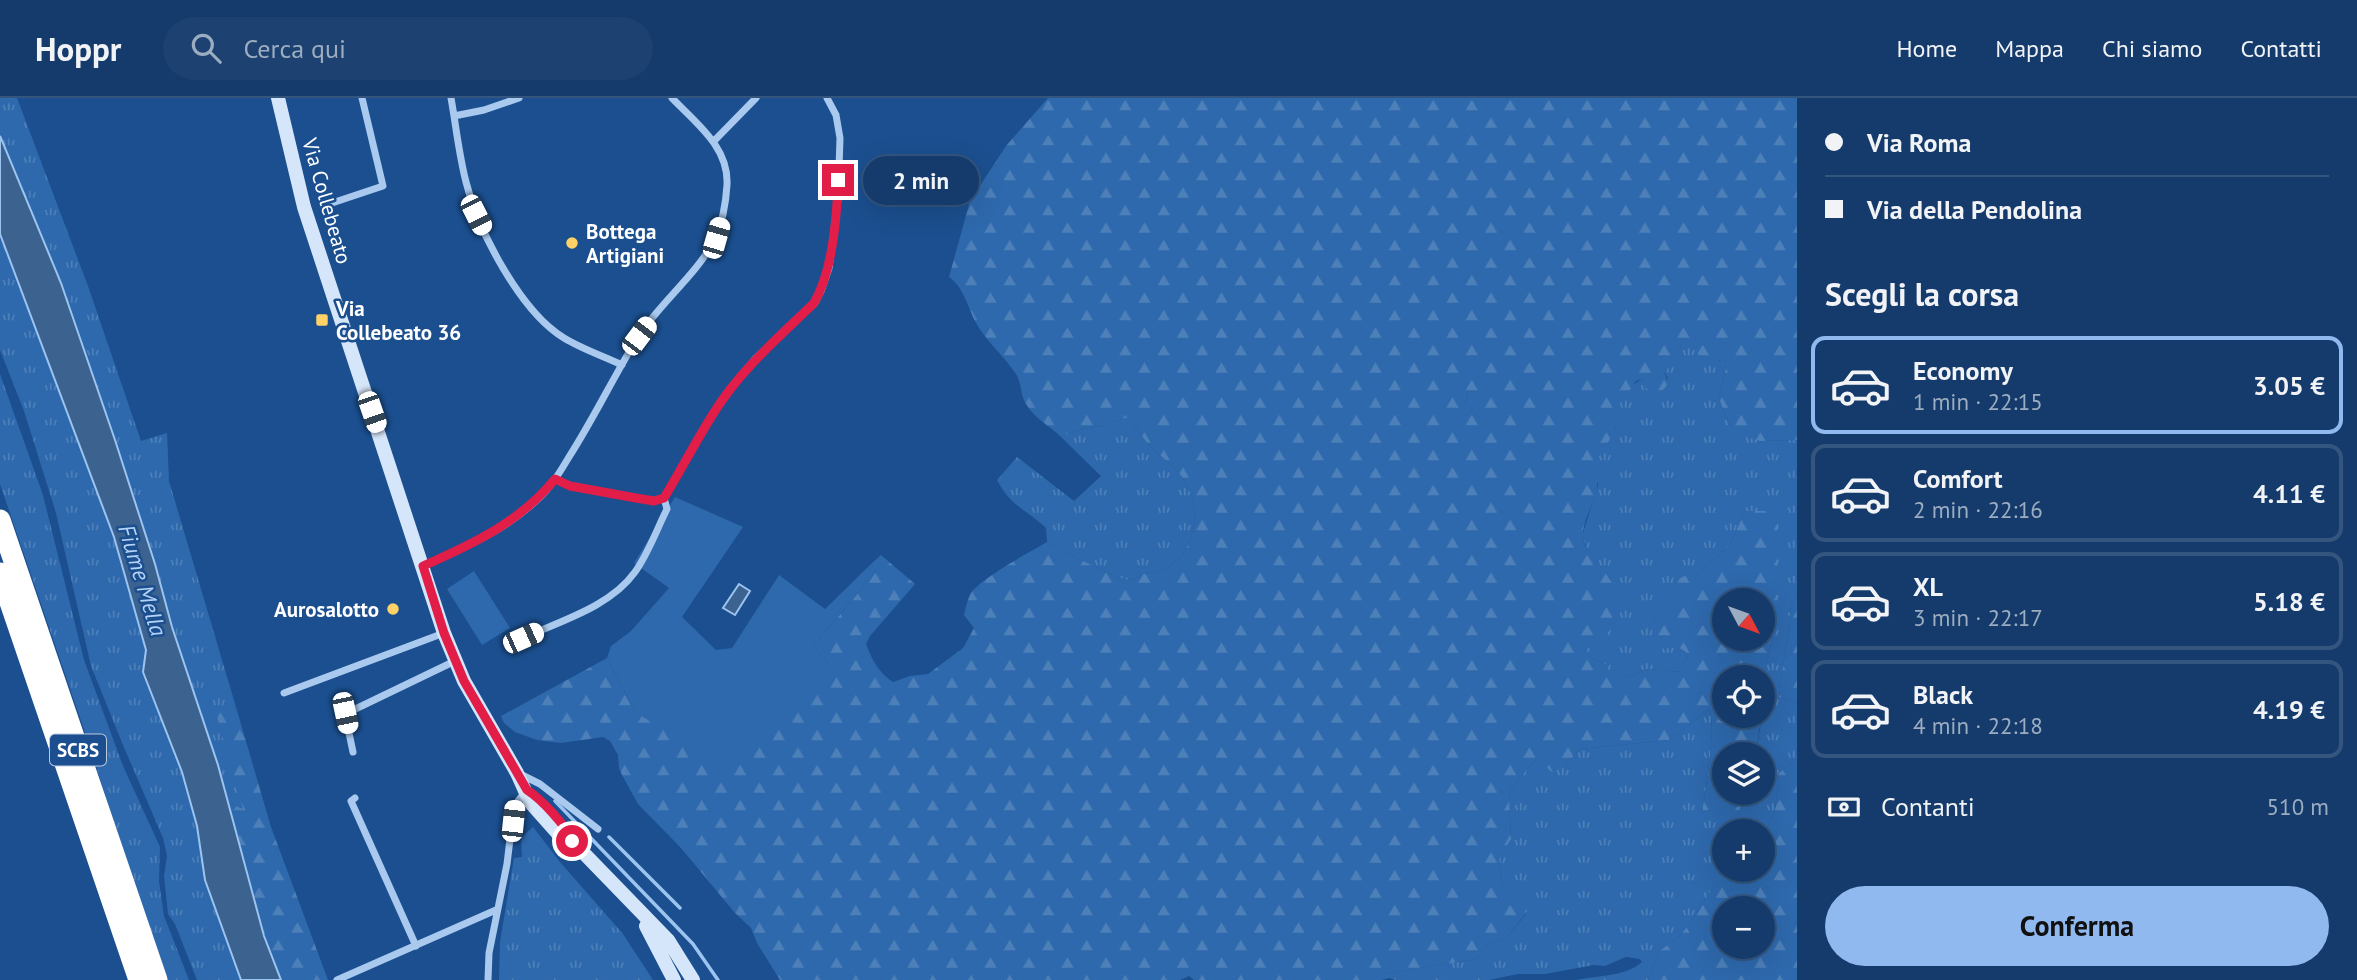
<!DOCTYPE html>
<html lang="it">
<head>
<meta charset="utf-8">
<style>
	:root { --surface:#143b6b; --page:#1d4271; --text:#f1f3f6; --muted:#9dadc1; --line:#33557e; --accent:#90b9f0 }
	body { margin:0; font-family:"PT Sans",sans-serif; background:var(--page); color:var(--text); height:100vh; display:flex; flex-direction:column; font-size:26px; white-space:nowrap }
	* { box-sizing:border-box; margin:0 }
	p { font-size:23px; color:var(--muted) }
	.icon { flex:none; width:38px; height:38px; fill:none; stroke:currentColor; stroke-width:2; stroke-linecap:round; stroke-linejoin:round }
	.map { position:relative; flex:1; overflow:hidden }
	.side { display:flex; flex-direction:column; background:var(--surface); width:560px }
	.side>* { flex:none }
	.hud { display:grid; align-content:center; height:154px; padding:0 28px; background:var(--surface) }
	.needle { width:46px; rotate:131deg }
	.fabs { position:absolute; left:1712px; top:490px; display:grid; gap:14px }
	.fabs a { display:grid; place-items:center; width:63px; height:63px; border-radius:50%; background:var(--surface); box-shadow:0 7px 28px #0002,0 0 0 2px var(--line); font-size:35px }
	.end { position:absolute; width:32px; height:32px; margin:-16px; border:9px solid #e11d48; background:#fff; box-shadow:0 0 0 4px #fff }
	.from { border-radius:50% }
	.bubble { position:absolute; height:49px; border-radius:24px; background:var(--surface); box-shadow:0 7px 28px #0002,0 0 0 2px var(--line); font-size:23px; font-weight:800; line-height:49px; text-align:center }
	.car { position:absolute; width:21px; height:42px; margin:-21px -10px; border-radius:9px; box-shadow:0 0 5px 2px #0007; background:linear-gradient(#fff 24%,#345 0 40%,#fff 0 76%,#345 0 86%,#fff 0) }
	.hud b { display:flex; align-items:center; gap:24px; height:66px; font-size:26px }
	.hud b+b { border-top:2px solid var(--line) }
	.hud i { width:18px; height:18px; background:var(--text) }
	ul { padding:0; list-style:none }
	li { display:flex; align-items:center; gap:21px; height:98px; margin:0 14px 10px; padding:0 14px; border:4px solid var(--line); border-radius:14px }
	li div { flex:1 }
	li b { display:block; font-size:26px }
	li em { font-style:normal; font-weight:800 }
	li.on { border-color:var(--accent) }
	li>.icon { width:63px; height:63px; stroke-width:1.5 }
	h2 { padding:0 28px; font-size:32px; line-height:84px }
	.pay { display:flex; align-items:center; gap:18px; height:77px; padding:0 28px; font-size:26px }
	.pay p { margin-inline-start:auto }
	.action { display:flex; gap:14px; margin-top:auto; padding:14px 28px }
	.action a { flex:1; height:80px; border-radius:42px; background:var(--accent); color:#111; font-size:28px; font-weight:800; line-height:80px; text-align:center }
	header { display:flex; align-items:center; gap:42px; box-sizing:border-box; height:98px; padding:0 35px; background:var(--surface); border-bottom:2px solid var(--line) }
	header strong { font-size:33px }
	nav { display:flex; gap:38px; margin-inline-start:auto; font-size:24px }
	.search { width:490px; height:63px; background:var(--page); display:flex; align-items:center; gap:18px; box-sizing:border-box; padding:0 24px; border-radius:38px; color:var(--muted); font-size:26px }
	main { display:flex; flex:1; min-height:0 }
	.map>svg:first-child { display:block }
</style>
</head>
<body>
<header>
<strong>Hoppr</strong>
<div class="search"><svg class="icon" aria-label="search" viewBox="0 0 24 24"><circle cx="10" cy="10" r="6"/><path d="M15 15l6 6"/></svg>Cerca qui</div>
<nav><a>Home</a><a>Mappa</a><a>Chi siamo</a><a>Contatti</a></nav>
</header>
<main>
<div class="map">
<svg width="1797" height="882" viewBox="0 0 1797 882">
	<defs>
		<pattern id="grass-tufts" width="24" height="20" patternUnits="userSpaceOnUse" patternTransform="scale(1.75)"><rect width="24" height="20" fill="#2e69ad"/><path d="M3 7l-1-3M5 7V3M7 7l1-3M15 17l-1-3M17 17v-4M19 17l1-3" fill="none" stroke="#4d80b9"/></pattern>
		<pattern id="forest-firs" width="22" height="20" patternUnits="userSpaceOnUse" patternTransform="scale(1.75)"><rect width="22" height="20" fill="#2e69ad"/><path d="M5 1l3.5 6h-7zM16 11l3.5 6h-7z" fill="#4d80b9"/></pattern>
	</defs>
	<rect width="100%" height="100%" fill="#1b4f8f"/>
	<path fill="url(#grass-tufts)" d="M 0,0 L 17,0 L 88,188 L 141,343 L 167,335 L 169,383 L 236,609 L 217,616 L 244,712 L 228,705 L 218,667 L 172,529 L 155,466 L 115,342 L 61,185 L 0,38 Z
		M 0,136 L 114,439 L 146,552 L 143,575 L 182,674 L 197,728 L 205,782 L 241,882 L 197,882 L 175,826 L 168,816 L 164,778 L 167,758 L 163,740 L 123,647 L 91,568 L 56,415 L 24,313 L 0,252 Z
		M 1682,244 L 1696,249 L 1709,262 L 1718,262 L 1726,269 L 1719,301 L 1729,326 L 1760,343 L 1797,342 L 1797,497 L 1791,509 L 1779,599 L 1797,606 L 1797,660 L 1779,675 L 1775,712 L 1762,741 L 1762,733 L 1724,733 L 1724,772 L 1746,772 L 1714,788 L 1691,824 L 1678,840 L 1659,853 L 1648,882 L 1576,882 C 1598,877 1625,879 1642,864 L 1640,861 L 1626,859 L 1605,868 L 1594,867 L 1545,876 L 1518,876 L 1489,882 L 1396,882 L 1389,880 L 1382,882 L 1381,876 L 1477,861 L 1487,847 L 1508,838 L 1526,816 L 1502,787 L 1499,761 L 1511,740 L 1509,694 L 1536,660 L 1565,668 L 1580,651 L 1669,642 L 1709,612 C 1717,628 1705,693 1702,715 L 1708,712 L 1737,717 L 1746,695 L 1762,695 L 1762,656 L 1756,656 L 1762,618 L 1765,571 L 1777,519 L 1777,413 L 1745,413 L 1730,446 L 1695,480 L 1675,496 L 1653,523 L 1688,557 L 1681,574 L 1645,571 L 1629,579 L 1610,576 L 1606,567 L 1589,558 L 1586,551 L 1610,481 L 1589,458 L 1582,438 L 1598,387 L 1593,367 L 1615,331 L 1617,321 L 1615,307 L 1622,294 L 1642,281 L 1646,285 L 1668,281 L 1664,273 L 1673,266 L 1671,259 L 1675,254 L 1679,254 Z
		M 0,276 L 43,397 L 84,562 L 123,668 L 160,749 L 159,783 L 164,818 L 189,882 L 167,882 L 126,764 L 89,646 L 0,386 Z
		M 1469,292 L 1477,293 L 1485,299 L 1480,309 L 1481,320 L 1477,319 L 1465,305 Z
		M 1127,320 C 1135,327 1138,333 1144,341 C 1157,358 1177,367 1187,387 C 1201,414 1195,452 1169,469 C 1161,474 1152,474 1143,476 C 1139,478 1134,482 1129,482 C 1120,483 1058,450 1047,444 L 1046,430 C 1026,411 1011,409 997,382 L 1017,359 L 1074,403 L 1101,378 L 1061,339 C 1080,330 1086,331 1105,327 C 1113,325 1119,321 1127,320 Z
		M 533,729 L 560,764 L 623,836 L 653,882 L 499,882 L 500,844 L 514,760 L 522,759 L 521,740 Z"/>
	<path fill="url(#forest-firs)" fill-rule="evenodd" d="M 1048,0 L 1797,0 L 1797,342 L 1760,343 L 1735,335 L 1729,326 L 1719,301 L 1726,269 L 1718,262 L 1709,262 L 1699,258 L 1696,249 L 1687,248 L 1682,244 L 1679,254 L 1675,254 L 1672,259 L 1674,266 L 1664,273 L 1668,285 C 1663,295 1655,298 1646,290 L 1646,285 L 1642,281 L 1636,283 L 1629,293 L 1622,294 C 1614,311 1620,313 1616,327 C 1612,341 1601,354 1594,367 C 1595,373 1598,381 1597,388 C 1596,403 1581,425 1583,440 C 1586,460 1603,468 1612,485 C 1626,510 1612,542 1586,551 L 1589,558 L 1606,567 L 1610,575 L 1629,579 L 1645,571 L 1680,574 L 1688,558 C 1682,547 1672,550 1661,551 L 1654,544 L 1652,534 L 1656,528 L 1653,523 L 1674,496 L 1674,483 L 1689,476 L 1695,480 L 1730,446 L 1745,413 L 1778,413 L 1777,519 L 1765,571 L 1762,603 L 1762,579 L 1724,579 L 1724,618 L 1761,618 L 1756,656 L 1724,656 L 1724,695 L 1746,695 L 1737,718 L 1708,712 L 1702,715 C 1705,694 1717,627 1709,612 L 1669,642 L 1580,651 L 1565,668 L 1552,674 L 1536,660 L 1509,694 L 1511,741 L 1499,761 L 1502,787 L 1526,815 L 1508,838 L 1487,847 L 1477,861 L 1382,876 L 1382,882 L 1194,882 L 1189,878 L 1180,882 L 780,882 L 757,845 L 751,830 L 735,815 L 681,750 L 638,706 L 622,677 L 619,670 L 618,657 L 610,643 L 603,639 L 561,645 L 537,642 L 515,634 L 504,625 L 501,618 L 607,560 L 635,614 L 830,567 L 813,548 L 876,474 L 871,466 L 881,457 L 915,486 L 870,538 L 866,546 C 872,562 879,575 893,584 L 910,578 L 928,576 L 963,550 L 974,530 L 964,517 C 966,510 967,502 971,495 C 981,480 1030,454 1047,444 C 1058,450 1120,483 1129,482 C 1134,482 1139,478 1143,476 C 1152,474 1161,474 1169,469 C 1195,452 1201,414 1187,387 C 1177,367 1157,358 1144,341 C 1138,333 1135,327 1127,320 C 1119,321 1113,325 1105,327 C 1086,331 1080,330 1061,339 C 1050,328 1035,321 1026,306 C 1020,297 1022,285 1016,276 C 1004,258 987,244 976,225 C 968,210 964,189 949,179 L 970,103 L 1006,48 ZM 1469,293 L 1477,293 L 1485,299 L 1479,309 L 1481,320 L 1477,319 L 1465,304 ZM 1724,502 L 1762,502 L 1762,541 L 1724,541 Z
		M 1797,497 L 1797,606 L 1779,599 L 1791,509 Z
		M 236,609 L 271,729 L 328,882 L 281,882 L 264,838 L 228,705 L 243,711 L 216,615 Z
		M 1797,660 L 1797,882 L 1648,882 L 1659,853 L 1678,840 L 1691,824 L 1714,788 L 1746,772 L 1762,772 L 1762,741 L 1775,712 L 1779,675 ZM 1762,810 L 1762,849 L 1724,849 L 1724,810 Z"/>
	<path fill="#2e69ad" d="M 675,399 L 743,429 L 682,519 L 716,552 L 732,550 L 779,477 L 825,511 L 871,466 L 876,474 L 813,548 L 831,568 L 731,674 L 635,614 L 607,560 L 611,548 L 631,533 L 669,490 L 634,465 Z
		M 474,473 L 510,530 L 482,547 L 447,491 Z"/>
	<path fill="#3c6290" stroke="#9cc4f0" stroke-width="2" d="M 0,38 L 61,185 L 115,342 L 155,466 L 172,529 L 218,667 L 264,838 L 281,882 L 241,882 L 205,782 L 197,728 L 182,674 L 143,574 L 146,552 L 114,439 L 0,136 Z
		M 739,486 L 750,493 L 735,517 L 723,510 Z"/>
	<g fill="none" stroke-linecap="round" stroke-linejoin="round">
		<path stroke="#9cc4f0" stroke-width="3.5" d="M 555,703 L 693,846 L 718,882
			M 609,739 L 680,810"/>
		<path stroke="#a9c9ee" stroke-width="7" d="M 451,0 C 456,28 459,57 466,84 C 478,133 521,214 564,240 C 582,251 603,258 622,267
			M 454,18 L 484,12 L 519,0
			M 714,43 L 756,0
			M 332,105 L 383,88 L 362,0
			M 555,381 L 570,388 L 636,400 L 654,403 L 664,400 L 713,316 L 735,285 L 755,261 L 815,205 L 821,193 L 829,170 L 838,101 L 840,40 L 836,17 L 827,0
			M 423,468 C 466,449 508,431 541,398 C 553,387 561,372 569,359 C 594,320 614,278 638,239 C 660,205 696,177 714,143 C 722,128 726,104 727,87 C 729,49 696,25 672,0
			M 523,540 C 560,523 610,509 635,474 C 648,456 657,431 667,411 L 664,400
			M 284,595 L 444,535
			M 353,654 L 345,616 L 455,563
			M 518,675 L 540,686 L 598,731
			M 355,700 L 351,703 L 416,848
			M 337,882 L 496,812
			M 488,882 L 489,855 L 507,766 L 514,708 L 526,693"/>
		<path stroke="#d6e6fa" stroke-width="14" d="M 278,0 L 304,109 L 444,535 L 464,583 L 517,675 L 530,704 L 562,740 L 572,743
			M 569,735 L 572,743 L 668,842 L 693,882
			M 646,828 L 674,882"/>
		<path stroke="#fff" stroke-width="21" d="M 0,422 L 157,882
			M 0,475 L 139,882"/>
	</g>
	<g fill="none" stroke-linecap="round" stroke-linejoin="round">
		<path stroke="#e11d48" stroke-width="9" d="M 572,743 C 566,727 541,701 527,692 L 464,583 L 444,535 L 423,468 C 473,446 520,424 555,381 L 570,388 L 636,400 L 654,403 L 664,400 C 681,372 696,343 713,316 C 740,272 778,240 814,205 C 833,172 837,119 838,82"/>
	</g>
	<g fill="#ffd166" stroke="#1b4f8f" stroke-width="2.5">
		<circle cx="572" cy="145" r="7"/>
		<rect x="315" y="215" width="14" height="14" rx="3.5"/>
		<circle cx="393" cy="511" r="7"/>
	</g>
	<g text-anchor="middle" dominant-baseline="central" stroke-width="5" stroke-linejoin="round" paint-order="stroke">
		<rect fill="#1b4f8f" stroke="#bbcadd" stroke-width="2" x="50" y="636.5" width="56" height="31" rx="5"/>
		<g font-size="19" font-weight="bold" fill="#fff">
			<text x="78" y="652">SCBS</text>
		</g>
		<g font-size="21" fill="#fff" stroke="#1b4f8f">
			<text transform="translate(327 103) rotate(74)">Via Collebeato</text>
		</g>
		<g font-size="21" font-weight="bold" fill="#fff" stroke="#1b4f8f" text-anchor="start">
			<text x="586" y="133">Bottega<tspan x="586" dy="24">Artigiani</tspan></text>
			<text x="336" y="210">Via<tspan x="336" dy="24">Collebeato 36</tspan></text>
			<text x="379" y="511" text-anchor="end">Aurosalotto</text>
		</g>
		<g font-size="23" font-style="italic" fill="#b5d3f5" stroke="#1b4f8f">
			<text transform="translate(143 482) rotate(73)">Fiume Mella</text>
		</g>
	</g>
</svg>
<div class="fabs">
<a><svg class="needle" viewBox="-14 -14 28 28"><path d="M0-13l5 13h-10z" fill="#e53935"/><path d="M0 13l5-13h-10z" fill="#9dadc1"/></svg></a>
<a><svg class="icon" aria-label="locate" viewBox="0 0 24 24"><circle cx="12" cy="12" r="6"/><path d="M12 2v4M12 18v4M2 12h4M18 12h4"/></svg></a>
<a><svg class="icon" aria-label="layers" viewBox="0 0 24 24"><path d="M12 4l9 5-9 5-9-5zM3 14l9 5 9-5"/></svg></a>
<a>+</a>
<a>−</a>
</div>
<i class="end from" style="left:572px;top:743px"></i>
<i class="end" style="left:838px;top:82px"></i>
<div class="bubble" style="left:863px;top:58px;width:116px">2 min</div>
<i class="car" style="left:476px;top:117px;rotate:153deg"></i>
<i class="car" style="left:716px;top:140px;rotate:16deg"></i>
<i class="car" style="left:639px;top:238px;rotate:37deg"></i>
<i class="car" style="left:372px;top:314px;rotate:161deg"></i>
<i class="car" style="left:523px;top:540px;rotate:66deg"></i>
<i class="car" style="left:345px;top:615px;rotate:168deg"></i>
<i class="car" style="left:513px;top:723px;rotate:6deg"></i>
</div>
<section class="side">
<div class="hud">
<b><i class="from"></i>Via Roma</b>
<b><i></i>Via della Pendolina</b>
</div>
<h2>Scegli la corsa</h2>
<ul>
<li class="on"><svg class="icon" aria-label="car" viewBox="0 0 24 24"><path d="M5 17H2v-5l4-1 3-4h7l3 4 3 1v5h-3M9 17h6M6 11h13"/><circle cx="7" cy="17" r="2"/><circle cx="17" cy="17" r="2"/></svg><div><b>Economy</b><p>1 min · 22:15</p></div><em>3.05 €</em></li>
<li><svg class="icon" aria-label="car" viewBox="0 0 24 24"><path d="M5 17H2v-5l4-1 3-4h7l3 4 3 1v5h-3M9 17h6M6 11h13"/><circle cx="7" cy="17" r="2"/><circle cx="17" cy="17" r="2"/></svg><div><b>Comfort</b><p>2 min · 22:16</p></div><em>4.11 €</em></li>
<li><svg class="icon" aria-label="car" viewBox="0 0 24 24"><path d="M5 17H2v-5l4-1 3-4h7l3 4 3 1v5h-3M9 17h6M6 11h13"/><circle cx="7" cy="17" r="2"/><circle cx="17" cy="17" r="2"/></svg><div><b>XL</b><p>3 min · 22:17</p></div><em>5.18 €</em></li>
<li><svg class="icon" aria-label="car" viewBox="0 0 24 24"><path d="M5 17H2v-5l4-1 3-4h7l3 4 3 1v5h-3M9 17h6M6 11h13"/><circle cx="7" cy="17" r="2"/><circle cx="17" cy="17" r="2"/></svg><div><b>Black</b><p>4 min · 22:18</p></div><em>4.19 €</em></li>
</ul>
<div class="pay"><svg class="icon" aria-label="cash" viewBox="0 0 24 24"><path d="M3 7h18v10H3z"/><circle cx="12" cy="12" r="2"/></svg>Contanti<p>510 m</p></div>
<div class="action"><a>Conferma</a></div>
</section>
</main>
</body>
</html>
